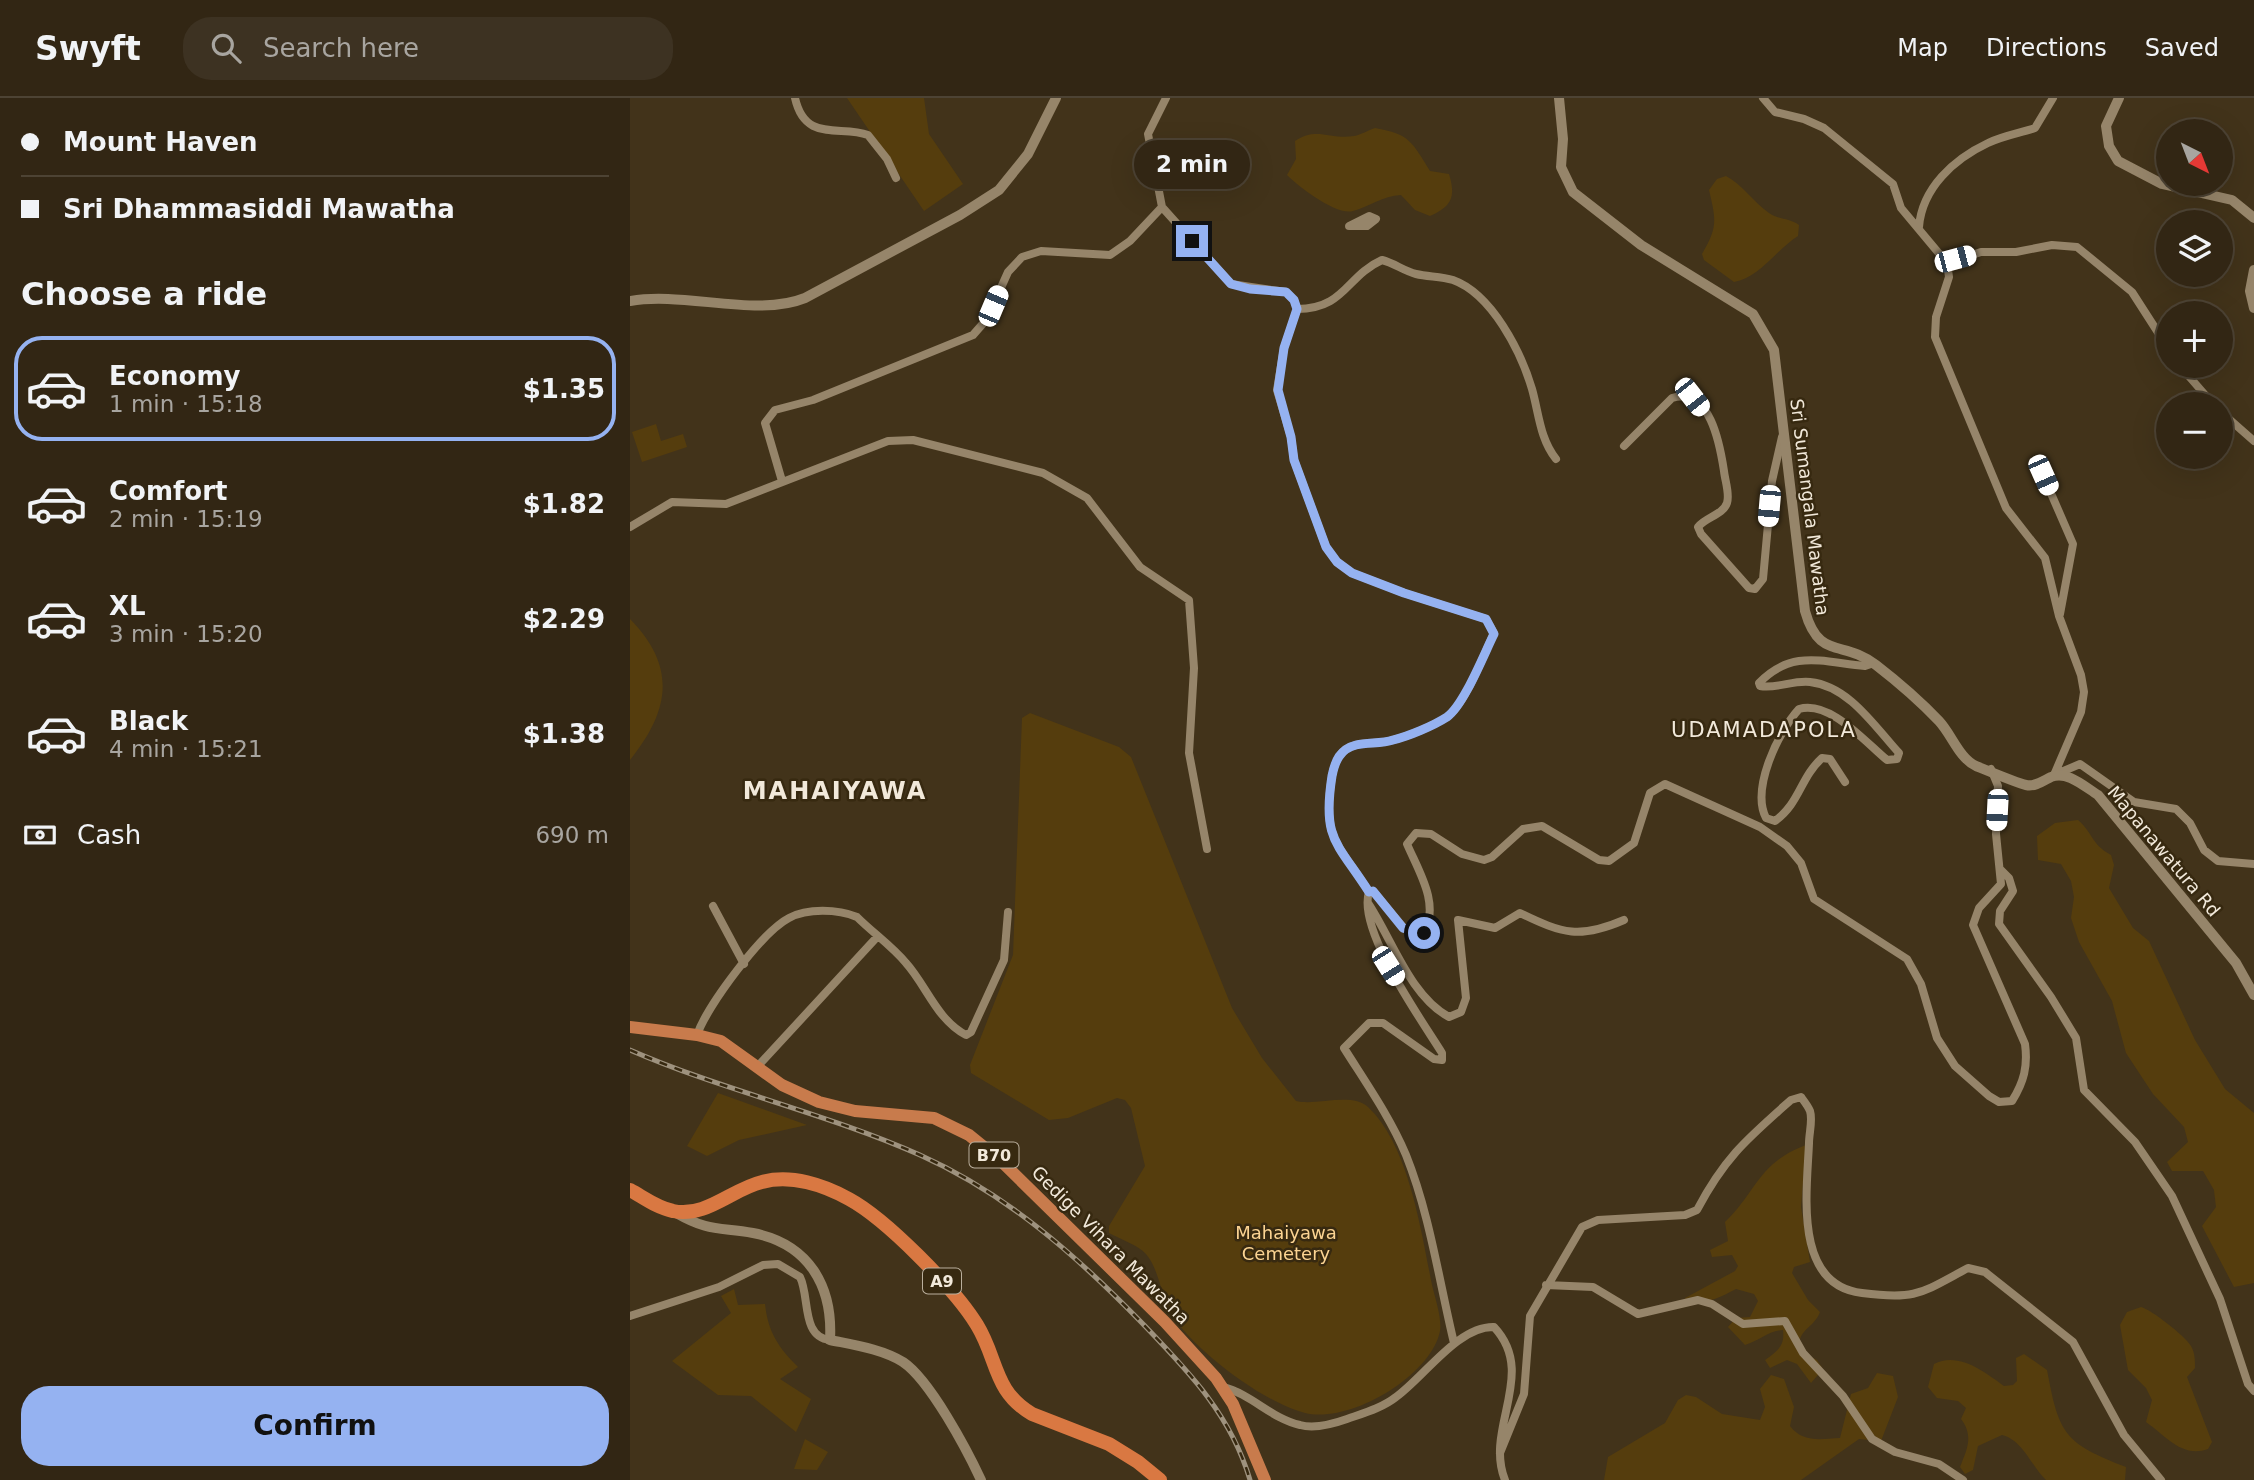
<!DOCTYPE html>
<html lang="en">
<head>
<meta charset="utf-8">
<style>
	:root { --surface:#322614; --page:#3d3222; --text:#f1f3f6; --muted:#a8a5a0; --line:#4d4334; --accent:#95b2f1 }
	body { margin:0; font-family:"DejaVu Sans",sans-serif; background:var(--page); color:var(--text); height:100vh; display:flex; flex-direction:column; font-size:26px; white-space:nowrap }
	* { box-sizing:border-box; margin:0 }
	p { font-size:23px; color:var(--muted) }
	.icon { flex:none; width:38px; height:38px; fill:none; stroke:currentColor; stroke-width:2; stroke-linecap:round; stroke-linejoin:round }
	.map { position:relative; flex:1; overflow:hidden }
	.drawer { display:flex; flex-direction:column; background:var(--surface); width:630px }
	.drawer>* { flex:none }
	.top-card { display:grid; align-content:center; height:154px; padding:0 21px; background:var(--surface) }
	.needle { width:46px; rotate:138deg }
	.tools { position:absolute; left:1526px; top:21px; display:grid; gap:14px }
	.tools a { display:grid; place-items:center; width:77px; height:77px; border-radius:50%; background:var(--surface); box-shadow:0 7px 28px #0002,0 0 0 2px var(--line); font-size:35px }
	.end { position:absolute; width:32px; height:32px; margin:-16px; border:9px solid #95b2f1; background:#111; box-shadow:0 0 0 4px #111 }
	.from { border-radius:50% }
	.bubble { position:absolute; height:49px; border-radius:24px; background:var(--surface); box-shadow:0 7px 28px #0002,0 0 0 2px var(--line); font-size:23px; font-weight:600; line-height:49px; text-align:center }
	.car { position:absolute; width:21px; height:42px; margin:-21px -10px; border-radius:9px; box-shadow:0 0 5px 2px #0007; background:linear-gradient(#fff 24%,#345 0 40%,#fff 0 76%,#345 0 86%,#fff 0) }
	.top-card b { display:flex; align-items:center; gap:24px; height:66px; font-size:26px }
	.top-card b+b { border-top:2px solid var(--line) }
	.top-card i { width:18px; height:18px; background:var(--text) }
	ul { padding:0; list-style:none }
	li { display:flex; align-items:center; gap:21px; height:105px; margin:0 14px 10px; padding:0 7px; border:4px solid transparent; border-radius:28px }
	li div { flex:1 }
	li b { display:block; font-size:26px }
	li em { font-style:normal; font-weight:600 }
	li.active { border-color:var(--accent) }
	li>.icon { width:63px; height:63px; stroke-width:1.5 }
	h2 { padding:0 21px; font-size:32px; line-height:84px }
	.pay { display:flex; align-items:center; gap:18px; height:77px; padding:0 21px; font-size:26px }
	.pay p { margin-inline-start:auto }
	.primary-button { display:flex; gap:14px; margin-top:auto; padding:14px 21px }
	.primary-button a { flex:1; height:80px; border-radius:28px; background:var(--accent); color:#111; font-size:28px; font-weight:600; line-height:80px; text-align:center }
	header { display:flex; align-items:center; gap:42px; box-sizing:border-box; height:98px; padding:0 35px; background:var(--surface); border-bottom:2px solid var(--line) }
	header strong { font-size:33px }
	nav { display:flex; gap:38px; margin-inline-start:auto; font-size:24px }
	.search { width:490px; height:63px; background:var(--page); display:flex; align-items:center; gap:18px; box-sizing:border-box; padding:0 24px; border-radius:28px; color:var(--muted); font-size:26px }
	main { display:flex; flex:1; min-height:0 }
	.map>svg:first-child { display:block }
</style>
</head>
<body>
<header>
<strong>Swyft</strong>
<div class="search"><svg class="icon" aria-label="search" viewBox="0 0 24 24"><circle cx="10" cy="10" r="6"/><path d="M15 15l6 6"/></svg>Search here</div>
<nav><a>Map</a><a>Directions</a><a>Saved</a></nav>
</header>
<main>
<section class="drawer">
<div class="top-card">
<b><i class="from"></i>Mount Haven</b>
<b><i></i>Sri Dhammasiddi Mawatha</b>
</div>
<h2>Choose a ride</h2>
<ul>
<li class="active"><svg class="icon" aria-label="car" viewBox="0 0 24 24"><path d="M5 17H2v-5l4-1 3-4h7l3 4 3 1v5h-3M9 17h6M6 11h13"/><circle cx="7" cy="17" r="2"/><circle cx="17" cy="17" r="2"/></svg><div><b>Economy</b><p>1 min · 15:18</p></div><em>$1.35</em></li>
<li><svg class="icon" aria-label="car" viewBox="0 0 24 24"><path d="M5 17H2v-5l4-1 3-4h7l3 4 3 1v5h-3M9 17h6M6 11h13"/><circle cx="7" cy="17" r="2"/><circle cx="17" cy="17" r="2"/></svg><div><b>Comfort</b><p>2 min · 15:19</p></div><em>$1.82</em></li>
<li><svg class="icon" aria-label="car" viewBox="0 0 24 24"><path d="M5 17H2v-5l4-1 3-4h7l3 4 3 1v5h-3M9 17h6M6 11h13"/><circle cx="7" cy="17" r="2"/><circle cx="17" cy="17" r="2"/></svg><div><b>XL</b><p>3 min · 15:20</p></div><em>$2.29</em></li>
<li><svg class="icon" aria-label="car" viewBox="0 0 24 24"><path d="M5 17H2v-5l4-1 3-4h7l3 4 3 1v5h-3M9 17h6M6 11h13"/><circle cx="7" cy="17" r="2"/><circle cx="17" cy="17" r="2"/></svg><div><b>Black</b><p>4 min · 15:21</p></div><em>$1.38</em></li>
</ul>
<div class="pay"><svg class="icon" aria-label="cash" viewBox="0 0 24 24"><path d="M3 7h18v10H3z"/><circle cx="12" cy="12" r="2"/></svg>Cash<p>690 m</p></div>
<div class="primary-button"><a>Confirm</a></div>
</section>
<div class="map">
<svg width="1624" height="1382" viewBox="0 0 1624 1382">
	<rect width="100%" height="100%" fill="#42331a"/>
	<path fill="#553d0d" d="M 217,0 L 294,0 L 299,36 L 333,86 L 294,113 Z
		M 745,30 C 780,36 782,44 800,73 L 819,76 C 826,99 822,108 800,118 L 785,112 L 771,97 C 752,98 741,108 723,113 C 707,118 669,89 657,77 L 666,61 L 665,43 C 686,28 701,42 724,38 C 731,37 738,32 745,30 Z
		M 1096,78 C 1113,87 1123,104 1139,115 C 1149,122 1159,120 1169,127 L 1168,138 C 1146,152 1129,180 1104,184 L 1074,162 L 1072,156 C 1088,129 1086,122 1079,92 L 1087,81 Z
		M 26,326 L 31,343 L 53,336 L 57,349 L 12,364 L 2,334 Z
		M 0,521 C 47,569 40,612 0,662 Z
		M 400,615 L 489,649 L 501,659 L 602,910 L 632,960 L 666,1003 C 686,1008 722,994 738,1009 C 779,1047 791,1133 802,1187 C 805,1200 812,1220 810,1233 C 801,1278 720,1326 675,1315 C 634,1305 562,1251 541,1215 C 531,1198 529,1171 516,1156 C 508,1147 490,1141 479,1135 L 479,1128 L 515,1068 L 501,1010 L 495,1002 L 487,1000 L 438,1020 L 419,1022 L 341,975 L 340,967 L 383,857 L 392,620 Z
		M 1448,722 C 1464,736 1460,745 1481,757 L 1484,767 L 1479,790 L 1503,830 L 1519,843 L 1565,942 L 1595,991 L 1624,1015 L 1624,1185 L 1604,1189 L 1572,1128 L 1586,1109 L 1584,1092 L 1573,1073 L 1542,1073 L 1537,1064 L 1558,1044 L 1554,1029 L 1523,996 L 1496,955 L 1482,903 L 1449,844 L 1441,820 L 1444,799 L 1441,783 L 1431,766 L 1408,762 L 1407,738 L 1425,725 Z
		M 88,995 L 177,1027 L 109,1042 L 77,1058 L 57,1048 Z
		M 1176,1047 L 1171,1109 L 1180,1164 L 1164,1169 L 1162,1175 L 1178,1202 L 1190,1214 C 1184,1231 1164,1232 1171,1254 L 1187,1262 L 1193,1271 L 1181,1285 L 1167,1266 L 1157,1262 L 1140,1270 L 1135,1262 C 1147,1253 1155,1249 1153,1232 C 1138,1233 1129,1243 1115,1247 L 1098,1229 L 1106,1220 L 1120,1219 L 1128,1203 L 1124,1196 L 1106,1191 C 1089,1200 1076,1206 1057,1204 L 1055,1200 L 1105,1173 L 1108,1168 L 1102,1157 L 1082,1159 L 1080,1152 L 1098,1143 L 1095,1124 C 1128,1092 1128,1065 1176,1047 Z
		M 104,1191 L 108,1207 L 135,1206 C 138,1234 148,1249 168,1269 L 150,1281 L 181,1301 L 166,1334 L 121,1298 L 88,1297 L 42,1263 L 101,1215 L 91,1198 Z
		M 1511,1209 C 1522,1212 1555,1238 1561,1248 C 1565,1255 1565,1262 1565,1270 L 1557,1279 L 1582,1344 L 1578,1351 C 1552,1360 1537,1339 1516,1324 L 1522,1302 L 1516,1290 L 1498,1272 L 1490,1227 L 1497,1214 Z
		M 1394,1256 L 1417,1272 C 1429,1336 1434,1345 1496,1369 L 1495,1382 L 1416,1382 C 1401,1368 1393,1342 1372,1337 L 1348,1348 L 1343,1372 L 1335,1376 L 1330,1369 C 1337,1351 1344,1338 1331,1321 L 1336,1310 L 1328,1303 L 1307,1300 L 1298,1289 L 1304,1266 C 1328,1253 1355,1274 1374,1288 L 1383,1287 L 1387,1283 L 1386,1260 Z
		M 1247,1275 L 1263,1278 L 1268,1299 L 1251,1343 L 1229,1341 L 1171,1382 L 974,1382 L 978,1359 L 1035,1325 L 1048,1302 L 1056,1297 L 1066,1299 L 1092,1316 L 1130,1322 L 1135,1309 L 1130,1291 L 1141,1277 L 1154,1281 L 1164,1309 L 1160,1328 C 1173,1345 1190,1341 1210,1340 L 1221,1296 L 1238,1290 Z
		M 175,1341 L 198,1354 L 187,1372 L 164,1371 Z"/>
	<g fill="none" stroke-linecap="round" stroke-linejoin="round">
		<path stroke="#96856a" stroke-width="8" d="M 165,0 C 175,45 210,27 238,37 L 257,61 L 266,80
			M 536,0 L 518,36 L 532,109 L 601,186 L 656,194 L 664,202 L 667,211 L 654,250 L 647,292 L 661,339 L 664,362 L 696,449 L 707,464 L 722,475 L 774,495 L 856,521 L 864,535 C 854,556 835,607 817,619 C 803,628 779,638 763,642 C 751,646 738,644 726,647 C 710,651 705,663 702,678 C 692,742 707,743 739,794
			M 1133,0 L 1145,14 L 1174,21 L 1194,30 L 1263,86 L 1271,110 L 1317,165 L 1319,179 L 1306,219 L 1305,239 L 1376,410 L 1415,460 L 1429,518 L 1451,577 L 1454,594 L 1451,614 L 1424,677
			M 739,118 L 746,121 L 737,128 L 719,128 Z
			M 1289,129 C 1292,90 1324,61 1358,45 C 1372,38 1390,35 1405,30 L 1423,0
			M 1317,165 L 1351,154 L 1386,154 L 1422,147 L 1447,149 L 1502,194 L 1538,250
			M 667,211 C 715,211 716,178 752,162 C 764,165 774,173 786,176 C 798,179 811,178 823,182 C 862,196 891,254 902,291 C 909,316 910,341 926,361
			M 1550,268 L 1583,306
			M 1591,314 L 1624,343
			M 994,348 L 1042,300 C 1080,288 1090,347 1094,373 C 1095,383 1100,396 1097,405 C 1093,417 1076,419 1068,429 L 1071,436 L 1119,490 L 1125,491 L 1133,481 L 1142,383 L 1152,339
			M 1413,377 L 1443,446 L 1430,516
			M 152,383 L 135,325 L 145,312 L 183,302 L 343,237 L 357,221 L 378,174 L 392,159 L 411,153 L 480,157 L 500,143 L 532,109
			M 0,429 L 42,404 L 96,406 L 258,343 L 283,342 L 413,375 L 457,400 L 510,469 L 559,502 L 564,570 L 559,655 L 577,751
			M 1424,677 L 1450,666 L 1504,704 L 1546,711 L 1560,725 L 1574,752 L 1588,763 L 1624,766
			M 1215,684 L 1200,661 L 1192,660 C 1170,680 1170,705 1145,723 L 1136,720 C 1121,691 1148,634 1169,611 C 1200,602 1235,644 1257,662 L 1267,661 L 1269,655 C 1245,629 1219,588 1180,584 C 1163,582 1147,591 1130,588 L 1129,585 C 1162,551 1192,564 1235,568 L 1244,565
			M 1370,771 L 1379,780 L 1383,793 L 1370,813 L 1369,826 L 1421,899 L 1446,940 L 1454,992 L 1505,1044 L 1542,1098 L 1590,1201 L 1618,1286 L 1624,1293
			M 738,805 C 762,841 780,898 819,919 L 831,914 L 836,900 L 828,822 L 865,830 L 890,815 C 933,836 950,841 994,822
			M 83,808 L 114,866
			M 67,937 C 77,908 132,834 159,820 C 177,810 208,811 227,819 C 243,835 262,848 276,865 C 296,887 307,922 336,937 L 341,934 L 374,862 L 378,814
			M 128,968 L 247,839
			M 916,1187 L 963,1189 L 1008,1216 L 1068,1202 L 1082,1206 L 1113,1226 L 1155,1223 L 1173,1255 L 1213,1298 L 1242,1341 L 1265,1354 L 1309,1366 L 1333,1382
			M 0,1218 L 89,1189 L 133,1167 L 148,1166 L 170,1179 C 180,1199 171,1239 200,1242
			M 824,1245 C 809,1183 800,1117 776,1057 C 760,1019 736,985 714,950 L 739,925 L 753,925 L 804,961 L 812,962 L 812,955 C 791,921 727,832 739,794 L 743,793 L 773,829 L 794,835 C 810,806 789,774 777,746 L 786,735 L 801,736 L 832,756 L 854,762 L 862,759 L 893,731 L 912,728 L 969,762 L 979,763 L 1004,745 L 1020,695 L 1035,686 L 1130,729 L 1157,748 L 1171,765 L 1184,801 L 1277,861 L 1291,886 L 1307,940 L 1325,968 L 1359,998 L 1369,1004 L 1382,1003 C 1394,984 1398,968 1395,946 L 1343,827 L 1349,810 L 1371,786 L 1366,736 L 1368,688 L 1361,671
			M 593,1289 C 621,1296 642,1321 670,1327 C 685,1331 703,1326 717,1321 C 734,1315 752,1310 766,1299 C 795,1278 828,1228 864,1229 C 908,1276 854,1330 875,1382
			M 870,1355 L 894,1296 L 900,1218 L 952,1129 L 968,1122 L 1055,1117 L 1067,1112 C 1095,1059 1117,1041 1161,1002 L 1171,999 C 1174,1003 1178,1008 1180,1013 C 1183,1022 1179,1035 1179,1045 C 1177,1094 1163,1187 1232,1195 C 1287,1202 1291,1195 1338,1170 L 1355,1174 L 1443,1244 L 1494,1337 L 1531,1382"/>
		<path stroke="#96856a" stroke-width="10" d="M 929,0 L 933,41 L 931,69 L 943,94 L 1011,147 L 1123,216 L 1144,252 L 1175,513 C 1189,563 1213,541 1246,567 C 1268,584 1290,603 1309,623 C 1322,637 1329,660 1346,668 C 1356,672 1387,685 1396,687 C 1405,689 1413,683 1421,679 C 1437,672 1455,689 1468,697 L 1606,865 L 1624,897
			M 1489,0 L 1476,28 L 1479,48 L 1488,63 L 1532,86 L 1602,102 L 1624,120
			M 1624,172 L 1620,193 L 1624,210
			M 0,203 C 54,193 126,220 175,200 L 330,117 L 369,92 L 398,56 L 426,0
			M 46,1115 C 79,1134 89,1129 123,1135 C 179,1146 203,1188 200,1242 C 224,1247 252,1251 273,1264 C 300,1282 337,1352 351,1382"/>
		<path stroke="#c87b4c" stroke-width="12" d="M 0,929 L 67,937 L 91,943 L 152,987 L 189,1004 L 225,1013 L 304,1020 L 339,1037 L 371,1063 L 535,1224 L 586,1280 L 603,1306 L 635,1382"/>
		<path stroke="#d97842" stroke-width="14" d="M 0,1092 C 13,1099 27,1110 43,1113 C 76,1120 102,1091 132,1084 C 161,1076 194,1087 219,1101 C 256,1121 325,1191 347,1227 C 368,1261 363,1293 402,1316 L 479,1346 L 508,1364 L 530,1382"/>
		<g stroke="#9e927e" stroke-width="5">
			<path id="rail" d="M 0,952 C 94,993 196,1015 290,1057 C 377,1096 447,1158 513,1226 C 559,1274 601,1317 620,1382"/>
		</g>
		<use href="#rail" stroke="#372910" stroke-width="2.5" stroke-dasharray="8" stroke-linecap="butt"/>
	</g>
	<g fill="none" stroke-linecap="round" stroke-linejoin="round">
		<path stroke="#95b2f1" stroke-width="9" d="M 562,143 L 601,186 L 620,191 L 656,194 L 664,202 L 667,211 L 654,250 L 648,292 L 661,339 L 664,362 L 696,449 L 707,464 L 722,475 L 774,495 L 856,521 L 864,536 C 854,556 834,607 817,619 C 803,628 779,638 763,642 C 751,646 738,644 726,647 C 710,651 705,663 702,678 C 692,742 707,744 739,794 L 743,793 L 773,830 L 794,835"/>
	</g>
	<g text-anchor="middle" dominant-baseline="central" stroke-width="5" stroke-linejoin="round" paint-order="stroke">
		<g fill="#372910" stroke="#baaf9d" stroke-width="2">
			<rect x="339.5" y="1044.5" width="49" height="25" rx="5"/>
			<rect x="293" y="1170.5" width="38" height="25" rx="5"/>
		</g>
		<g font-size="16" font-weight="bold" fill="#f2e9da">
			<text x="364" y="1057">B70</text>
			<text x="312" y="1183">A9</text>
		</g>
		<g font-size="18" fill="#f2e9da" stroke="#372910">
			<text transform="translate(1180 409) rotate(83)">Sri Sumangala Mawatha</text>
			<text transform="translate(1534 753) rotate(50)">Mapanawatura Rd</text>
			<text transform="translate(481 1147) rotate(45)">Gedige Vihara Mawatha</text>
		</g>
		<g font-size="18" fill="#fcd492" stroke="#372910">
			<text x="656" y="1134">Mahaiyawa<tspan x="656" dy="21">Cemetery</tspan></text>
		</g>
		<g font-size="21" letter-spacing="2" fill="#f2e9da" stroke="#372910">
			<text x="1134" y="632">UDAMADAPOLA</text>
		</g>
		<g font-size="24" font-weight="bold" letter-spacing="2" fill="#f2e9da" stroke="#372910">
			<text x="205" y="693">MAHAIYAWA</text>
		</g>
	</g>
</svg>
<div class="tools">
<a><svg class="needle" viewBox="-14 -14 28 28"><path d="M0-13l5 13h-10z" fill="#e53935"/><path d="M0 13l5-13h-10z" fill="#a8a5a0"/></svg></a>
<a><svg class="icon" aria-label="layers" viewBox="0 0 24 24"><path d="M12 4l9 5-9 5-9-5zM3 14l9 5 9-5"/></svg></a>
<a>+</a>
<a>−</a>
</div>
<i class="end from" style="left:794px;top:835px"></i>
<i class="end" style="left:562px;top:143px"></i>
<div class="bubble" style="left:504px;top:42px;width:116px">2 min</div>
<i class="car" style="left:1325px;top:161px;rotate:75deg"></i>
<i class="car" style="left:363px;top:208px;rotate:23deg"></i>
<i class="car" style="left:1062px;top:299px;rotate:142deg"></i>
<i class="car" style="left:1413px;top:377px;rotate:156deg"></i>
<i class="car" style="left:1139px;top:408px;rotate:185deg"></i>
<i class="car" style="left:1367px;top:712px;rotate:183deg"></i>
<i class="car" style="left:758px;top:868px;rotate:148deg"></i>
</div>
</main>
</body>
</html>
